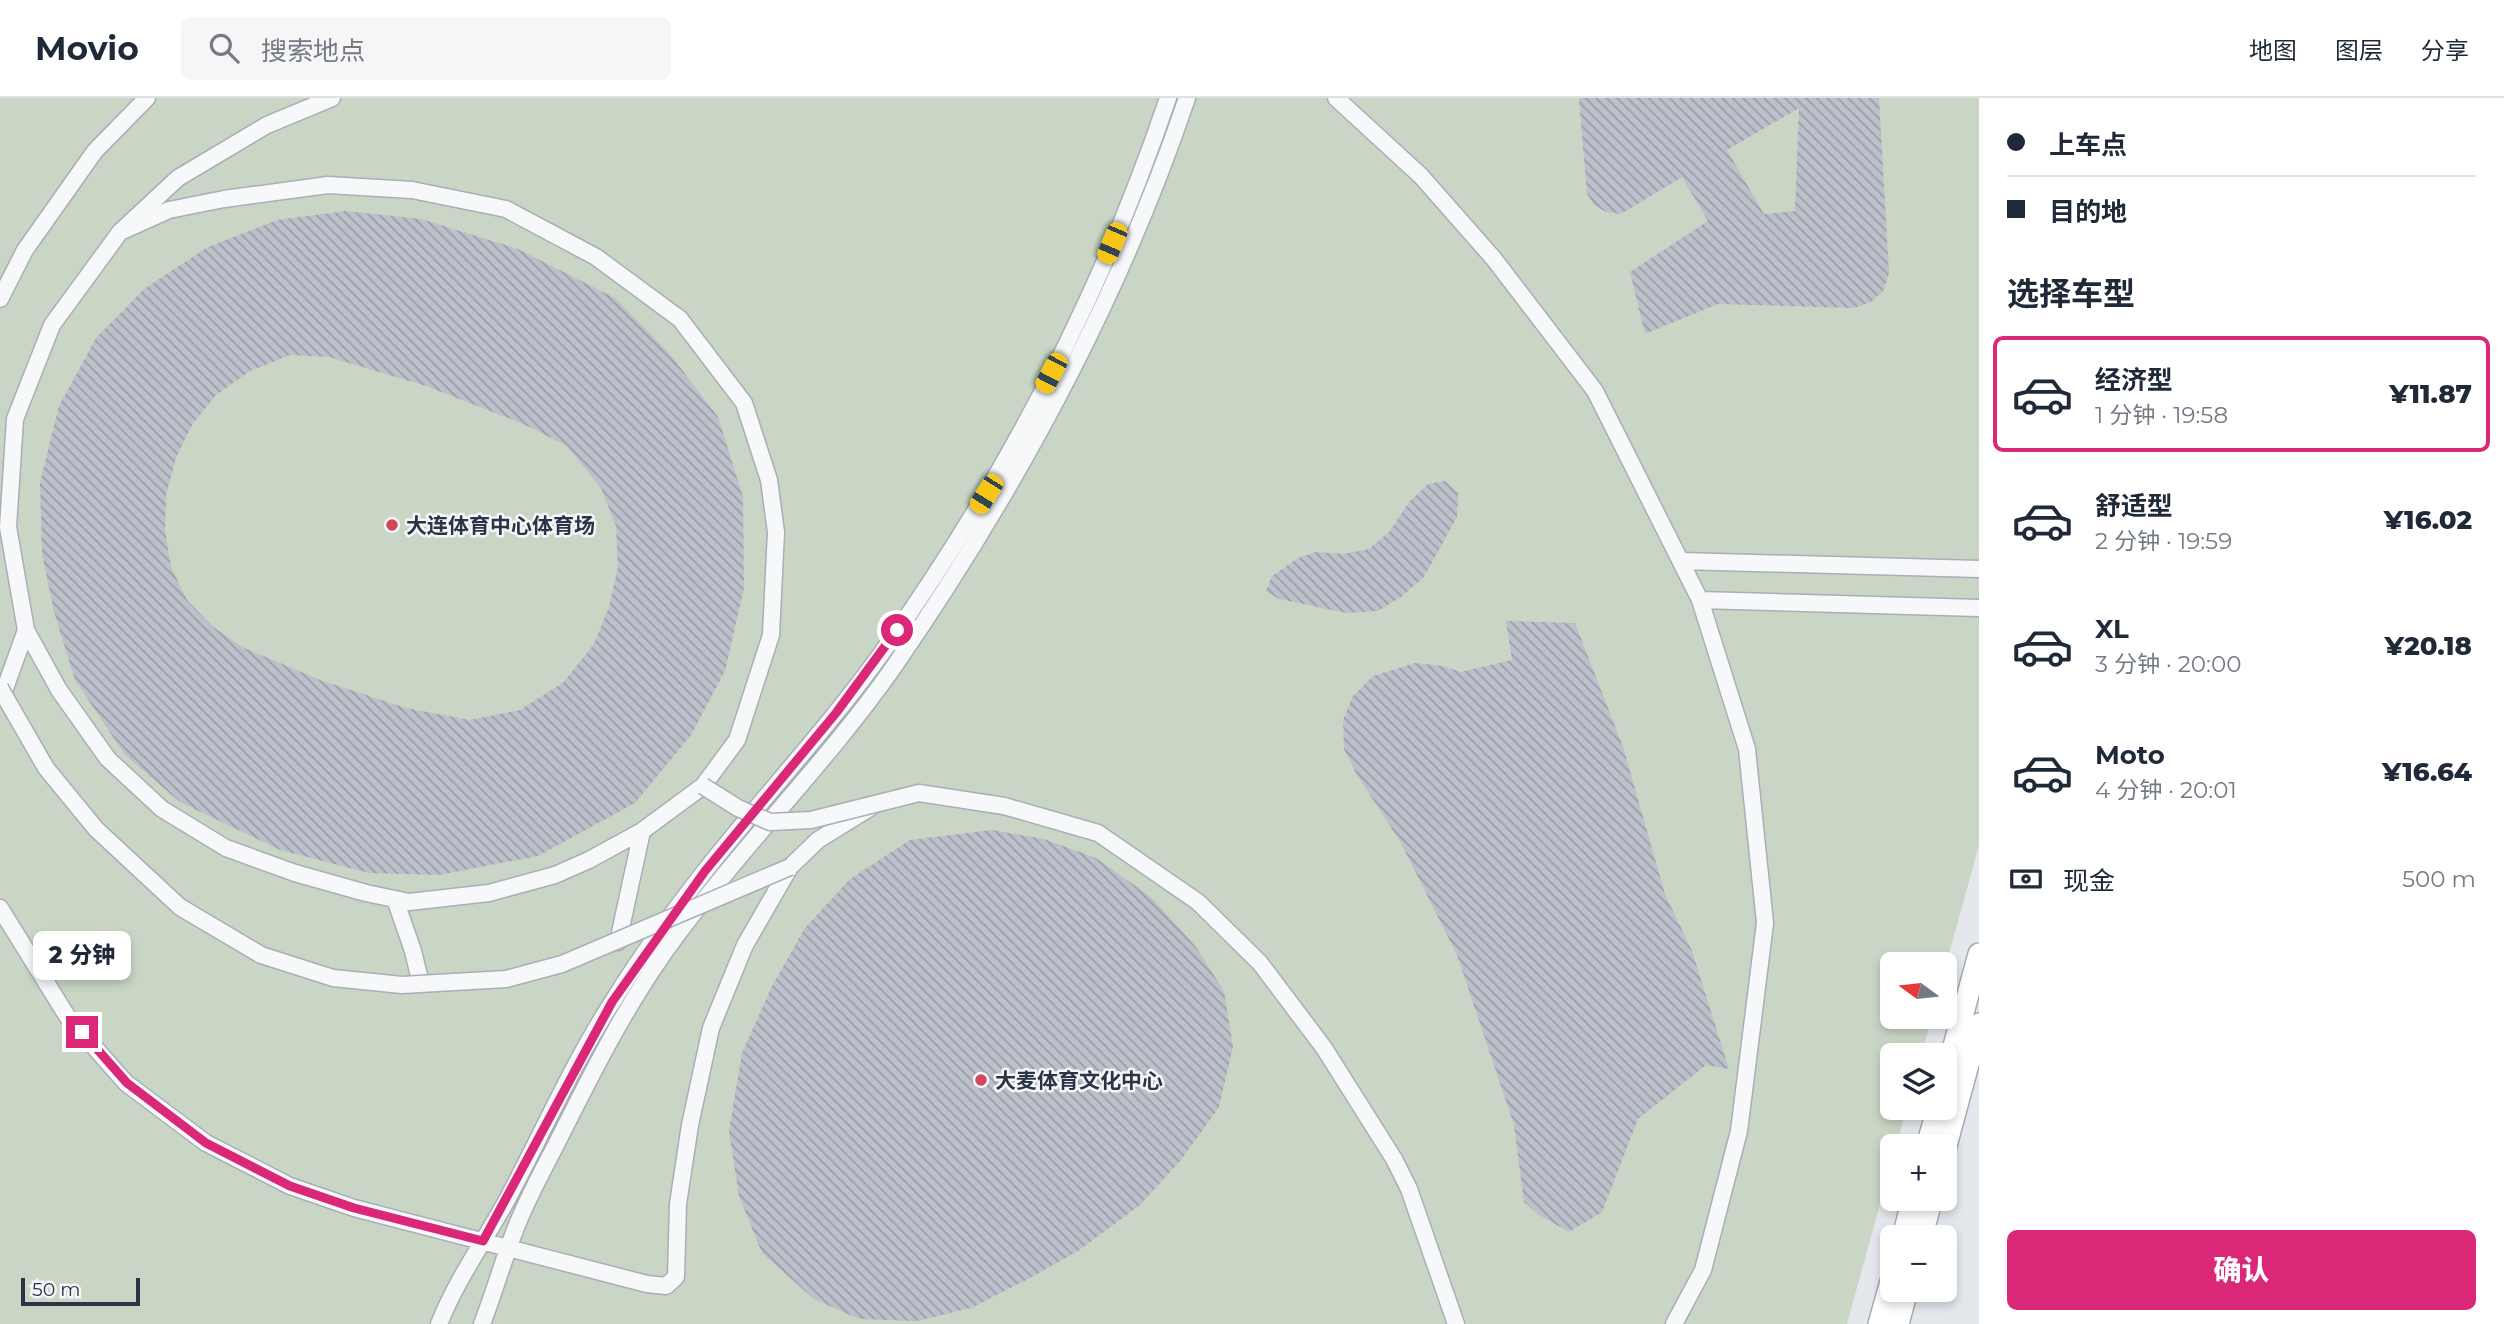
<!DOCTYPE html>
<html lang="zh">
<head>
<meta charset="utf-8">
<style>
	:root { --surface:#fff; --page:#f6f6f7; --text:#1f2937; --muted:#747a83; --line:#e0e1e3; --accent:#db2777 }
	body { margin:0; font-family:Montserrat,"Noto Sans SC",sans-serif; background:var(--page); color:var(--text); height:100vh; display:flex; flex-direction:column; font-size:26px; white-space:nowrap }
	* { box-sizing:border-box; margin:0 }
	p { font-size:23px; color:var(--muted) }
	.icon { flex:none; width:38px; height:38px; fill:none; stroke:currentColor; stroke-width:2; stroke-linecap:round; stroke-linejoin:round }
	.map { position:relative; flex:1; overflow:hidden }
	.panel { display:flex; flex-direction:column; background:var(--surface); width:525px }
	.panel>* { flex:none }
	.top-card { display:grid; align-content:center; height:154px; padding:0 28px; background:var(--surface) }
	.needle { width:46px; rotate:285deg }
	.tools { position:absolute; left:1880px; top:854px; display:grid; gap:14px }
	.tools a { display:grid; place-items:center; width:77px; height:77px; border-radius:10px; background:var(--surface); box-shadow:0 4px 10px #0003; font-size:35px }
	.scale { position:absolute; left:21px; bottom:18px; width:119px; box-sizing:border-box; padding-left:7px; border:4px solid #2b3445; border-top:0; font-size:19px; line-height:24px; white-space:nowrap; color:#2b3445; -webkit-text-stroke:5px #f4f6f9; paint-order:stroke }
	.end { position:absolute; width:32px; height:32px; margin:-16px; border:9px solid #db2777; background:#fff; box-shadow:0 0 0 4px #fff }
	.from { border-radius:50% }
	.bubble { position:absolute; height:49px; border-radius:10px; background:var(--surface); box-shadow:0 4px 10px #0003; font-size:23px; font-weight:800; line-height:49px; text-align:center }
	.car { position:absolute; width:21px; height:42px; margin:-21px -10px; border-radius:9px; box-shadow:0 0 5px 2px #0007; background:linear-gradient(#f5c518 24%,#345 0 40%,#f5c518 0 76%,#345 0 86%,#f5c518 0) }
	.top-card b { display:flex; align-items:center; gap:24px; height:66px; font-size:26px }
	.top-card b+b { border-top:2px solid var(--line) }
	.top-card i { width:18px; height:18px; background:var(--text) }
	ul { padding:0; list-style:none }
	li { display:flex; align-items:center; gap:21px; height:116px; margin:0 14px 10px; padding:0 14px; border:4px solid transparent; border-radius:10px }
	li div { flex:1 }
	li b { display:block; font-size:26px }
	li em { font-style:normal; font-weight:800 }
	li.selected { border-color:var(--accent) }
	li>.icon { width:63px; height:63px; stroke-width:1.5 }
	h2 { padding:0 28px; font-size:32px; line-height:84px }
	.pay { display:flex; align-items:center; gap:18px; height:77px; padding:0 28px; font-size:26px }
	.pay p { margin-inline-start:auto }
	.primary-button { display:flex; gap:14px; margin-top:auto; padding:14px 28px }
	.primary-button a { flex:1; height:80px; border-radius:10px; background:var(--accent); color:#fff; font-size:28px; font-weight:800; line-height:80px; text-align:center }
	header { display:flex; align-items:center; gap:42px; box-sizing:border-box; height:98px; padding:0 35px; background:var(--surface); border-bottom:2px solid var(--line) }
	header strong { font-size:33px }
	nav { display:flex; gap:38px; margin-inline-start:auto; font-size:24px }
	.search { width:490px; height:63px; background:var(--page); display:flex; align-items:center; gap:18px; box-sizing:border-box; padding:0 24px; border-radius:10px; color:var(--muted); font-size:26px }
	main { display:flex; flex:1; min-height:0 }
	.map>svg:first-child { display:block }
</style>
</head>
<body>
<header>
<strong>Movio</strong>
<div class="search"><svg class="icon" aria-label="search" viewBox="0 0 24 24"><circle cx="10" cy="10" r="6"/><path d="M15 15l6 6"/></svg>搜索地点</div>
<nav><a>地图</a><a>图层</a><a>分享</a></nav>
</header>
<main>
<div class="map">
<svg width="1979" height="1226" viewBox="0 0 1979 1226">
	<defs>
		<pattern id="building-back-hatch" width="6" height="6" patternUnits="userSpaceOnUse" patternTransform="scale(1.75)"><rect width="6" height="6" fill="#bbc0ca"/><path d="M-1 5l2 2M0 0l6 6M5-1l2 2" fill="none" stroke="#989da6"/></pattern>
	</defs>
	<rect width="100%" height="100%" fill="#e4e7ec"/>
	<path fill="#c9d6c5" d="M 0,0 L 1979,0 L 1979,747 L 1944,874 L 1944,866 L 1892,866 L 1892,919 L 1932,919 L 1921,957 L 1892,957 L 1892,1010 L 1907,1010 L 1896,1048 L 1892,1048 L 1892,1063 L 1847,1226 L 0,1226 Z"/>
	<path fill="url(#building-back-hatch)" fill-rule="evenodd" d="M 1579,0 L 1879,0 L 1889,175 L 1884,192 L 1871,204 L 1854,210 L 1718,206 L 1645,236 L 1630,174 L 1708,123 L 1682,79 L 1621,116 L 1606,114 L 1594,107 L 1587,96 ZM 1799,10 L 1795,113 L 1764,116 L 1727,52 Z
		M 345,113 L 421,121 L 518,151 L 615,200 L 669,255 L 718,319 L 743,399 L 744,490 L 725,573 L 691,637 L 635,705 L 538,758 L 439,777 L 369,775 L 280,752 L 180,704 L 125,657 L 75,582 L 54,514 L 42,455 L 40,384 L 59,308 L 96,240 L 144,191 L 208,149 L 277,122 ZM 290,257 L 329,259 L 426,288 L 521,325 L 567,348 L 601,390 L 616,428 L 618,469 L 609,509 L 594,546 L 564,584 L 520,612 L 469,622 L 406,610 L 320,582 L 242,549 L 212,528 L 187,502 L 171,469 L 165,433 L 166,397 L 176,360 L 192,327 L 216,297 L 250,273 Z
		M 1445,383 L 1458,395 L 1457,419 L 1424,479 L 1401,499 L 1378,513 L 1347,515 L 1279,501 L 1266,493 L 1272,478 L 1298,460 L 1316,454 L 1343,456 L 1369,451 L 1389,434 L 1409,404 L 1428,386 Z
		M 1506,523 L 1575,525 L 1623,649 L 1665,796 L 1692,853 L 1729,971 L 1706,967 L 1638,1021 L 1602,1114 L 1569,1134 L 1539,1117 L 1524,1104 L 1514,1027 L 1457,857 L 1400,743 L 1357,677 L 1344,651 L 1343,622 L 1353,598 L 1373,578 L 1415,565 L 1443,568 L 1461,574 L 1512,562 Z
		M 992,732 L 1044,741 L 1096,760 L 1152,800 L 1196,849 L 1224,893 L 1233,949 L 1219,1009 L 1181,1062 L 1140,1107 L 1078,1153 L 1030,1180 L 971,1210 L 917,1223 L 859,1221 L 814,1201 L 762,1155 L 739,1098 L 729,1033 L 742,955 L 772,888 L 805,830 L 850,781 L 910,742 Z"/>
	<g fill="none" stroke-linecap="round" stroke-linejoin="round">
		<g stroke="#a9aeb7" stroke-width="19">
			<path id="minor" d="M 1336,0 L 1421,78 L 1494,161 L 1595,293 L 1700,502 L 1747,651 L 1765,825 L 1739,1033 L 1703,1172 L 1674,1226
				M 120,134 L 169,112 L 224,101 L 328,87 L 412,92 L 506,111 L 596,159 L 680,221 L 744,305 L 769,382 L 776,434 L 771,537 L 737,642 L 703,688 L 642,733 L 589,762 L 555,777 L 489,795 L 409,804 L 366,795 L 295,775 L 226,750 L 162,711 L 108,661 L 59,592 L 26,532 L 8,429 L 15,321 L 52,227 L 120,134 L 178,80 L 267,27 L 332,0
				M 0,201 L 25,152 L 95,53 L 147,0
				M 1682,463 L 1979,471
				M 1700,502 L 1979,510
				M 3,596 L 26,532
				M 395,801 L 413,853 L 421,886
				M 0,810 L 67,918 L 126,985 L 206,1045 L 290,1088 L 354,1110 L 647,1186 L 666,1188 L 676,1179 L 678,1106 L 690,1027 L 711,930 L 745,847 L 790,769 L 818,742 L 873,708
				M 618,844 L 642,733
				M 1409,1091 L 1456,1226
				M 439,1226 C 457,1181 485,1142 508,1100 C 543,1034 573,965 613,903 C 641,858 672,815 705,773 C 764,698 830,628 886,549 C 1005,381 1102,196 1168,0
				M 482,1226 C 494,1195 503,1163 515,1132 C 528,1098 546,1067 562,1035 C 596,967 631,898 677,837 C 745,745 827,664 893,570 C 1015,393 1118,205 1187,0"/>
		</g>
		<g stroke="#a3abb8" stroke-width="24">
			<path id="major" d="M 1944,985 L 1979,856
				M 1927,1048 L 1938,1010
				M 1944,1055 L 1979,926
				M 1903,1139 L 1913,1101
				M 1921,1139 L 1932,1101
				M 1879,1226 L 1892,1180
				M 1898,1226 L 1907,1192"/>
		</g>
		<use href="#minor" stroke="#f7f8fa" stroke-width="16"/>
		<use href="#major" stroke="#fff" stroke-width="21"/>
		<g stroke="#a9aeb7" stroke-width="19" stroke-linecap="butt">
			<path id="minor-bridge" d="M 0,590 L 46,670 L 96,731 L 180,809 L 261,857 L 333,880 L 402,887 L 506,881 L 562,866 L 790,769
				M 703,688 L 738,710 L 770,724 L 811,722 L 919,695 L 1004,708 L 1098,735 L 1198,804 L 1260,865 L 1324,950 L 1394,1061 L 1409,1091"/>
		</g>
		<use href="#minor-bridge" stroke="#f7f8fa" stroke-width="16"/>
	</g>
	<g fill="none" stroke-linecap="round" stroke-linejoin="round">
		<path stroke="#db2777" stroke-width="9" d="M 82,934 L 127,985 L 206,1045 L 290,1088 L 354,1110 L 483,1143 L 612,904 L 705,773 L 836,615 L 897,532"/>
	</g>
	<g fill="#d1495b" stroke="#f4f6f9" stroke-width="2.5">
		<circle cx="392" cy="427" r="7"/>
		<circle cx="981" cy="982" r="7"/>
	</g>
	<g text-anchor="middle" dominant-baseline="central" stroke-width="5" stroke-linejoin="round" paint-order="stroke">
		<g font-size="21" font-weight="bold" fill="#2b3445" stroke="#f4f6f9" text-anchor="start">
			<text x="406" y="427">大连体育中心体育场</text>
			<text x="995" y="982">大麦体育文化中心</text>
		</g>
	</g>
</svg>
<div class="tools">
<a><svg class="needle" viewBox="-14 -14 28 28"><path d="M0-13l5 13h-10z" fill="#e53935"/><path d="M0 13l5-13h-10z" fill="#747a83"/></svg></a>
<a><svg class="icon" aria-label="layers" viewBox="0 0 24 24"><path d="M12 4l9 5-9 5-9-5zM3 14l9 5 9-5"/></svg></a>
<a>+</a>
<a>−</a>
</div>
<div class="scale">50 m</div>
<i class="end from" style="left:897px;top:532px"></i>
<i class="end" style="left:82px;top:934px"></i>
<div class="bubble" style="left:33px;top:833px;width:98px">2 分钟</div>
<i class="car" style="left:1112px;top:145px;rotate:203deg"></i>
<i class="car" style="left:1051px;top:275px;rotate:208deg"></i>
<i class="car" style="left:986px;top:396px;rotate:212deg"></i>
</div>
<section class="panel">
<div class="top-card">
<b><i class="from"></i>上车点</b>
<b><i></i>目的地</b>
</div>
<h2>选择车型</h2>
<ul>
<li class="selected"><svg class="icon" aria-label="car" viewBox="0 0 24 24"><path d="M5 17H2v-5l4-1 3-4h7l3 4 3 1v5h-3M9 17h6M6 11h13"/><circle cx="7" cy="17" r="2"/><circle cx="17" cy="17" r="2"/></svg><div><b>经济型</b><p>1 分钟 · 19:58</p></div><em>¥11.87</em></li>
<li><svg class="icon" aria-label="car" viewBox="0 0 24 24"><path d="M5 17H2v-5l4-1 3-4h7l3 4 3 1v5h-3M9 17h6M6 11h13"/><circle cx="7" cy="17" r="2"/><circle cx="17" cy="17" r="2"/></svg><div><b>舒适型</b><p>2 分钟 · 19:59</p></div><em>¥16.02</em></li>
<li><svg class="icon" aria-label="car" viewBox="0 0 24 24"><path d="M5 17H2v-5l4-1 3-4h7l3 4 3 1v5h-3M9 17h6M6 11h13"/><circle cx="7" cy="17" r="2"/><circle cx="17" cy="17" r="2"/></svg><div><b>XL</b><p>3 分钟 · 20:00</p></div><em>¥20.18</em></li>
<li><svg class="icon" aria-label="car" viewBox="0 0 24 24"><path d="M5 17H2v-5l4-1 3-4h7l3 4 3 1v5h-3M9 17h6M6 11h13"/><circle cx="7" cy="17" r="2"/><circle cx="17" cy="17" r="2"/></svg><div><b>Moto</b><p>4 分钟 · 20:01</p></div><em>¥16.64</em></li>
</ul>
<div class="pay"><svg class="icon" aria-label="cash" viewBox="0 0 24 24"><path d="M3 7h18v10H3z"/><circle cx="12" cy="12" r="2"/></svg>现金<p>500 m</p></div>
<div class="primary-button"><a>确认</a></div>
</section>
</main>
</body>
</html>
